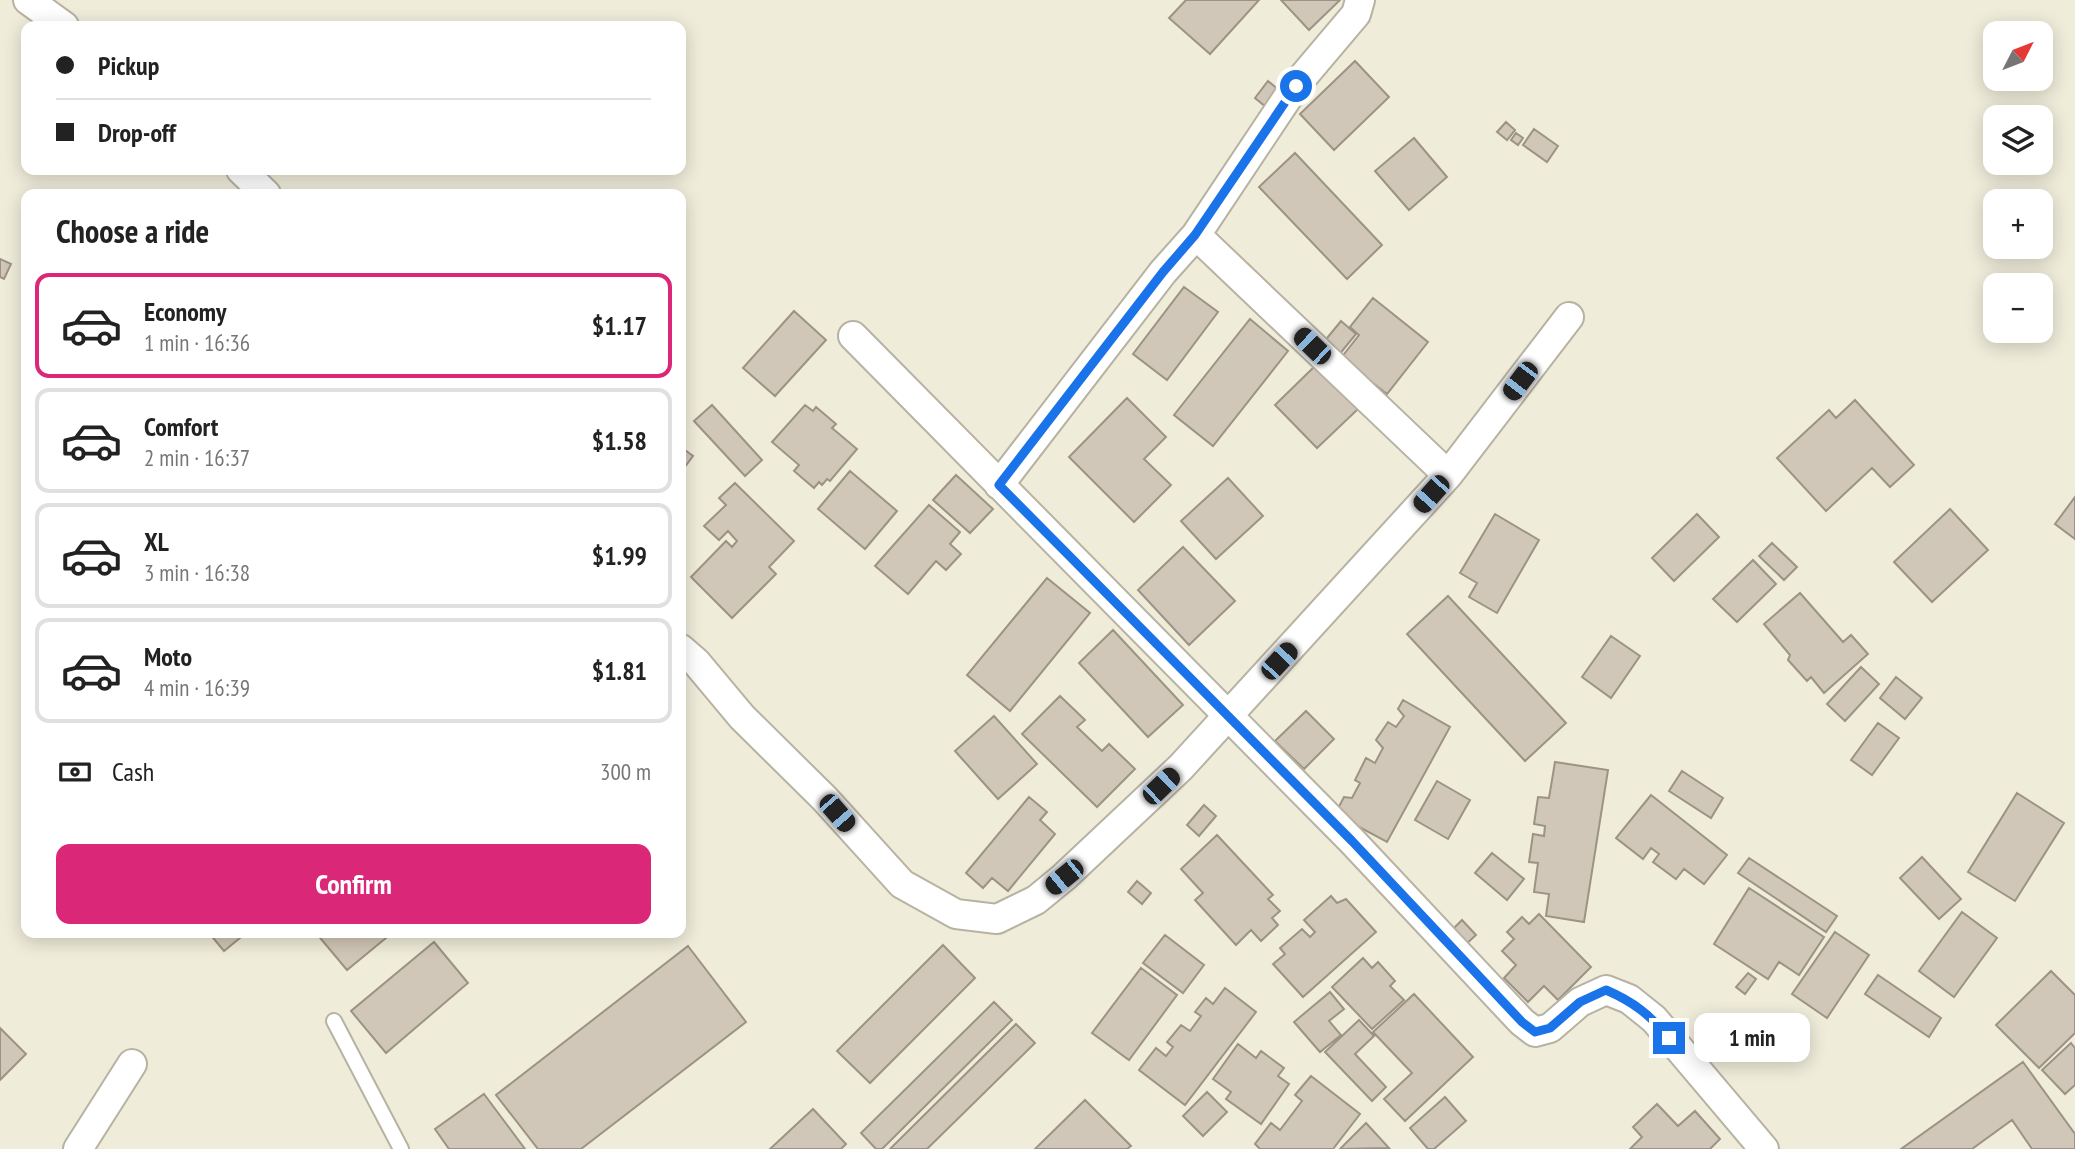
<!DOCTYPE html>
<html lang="en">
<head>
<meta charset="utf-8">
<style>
	:root { --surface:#fff; --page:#f2f2f2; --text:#222; --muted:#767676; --line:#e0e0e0; --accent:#db2777 }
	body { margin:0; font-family:"PT Sans Narrow",sans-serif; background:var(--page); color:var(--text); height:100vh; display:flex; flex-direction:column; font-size:26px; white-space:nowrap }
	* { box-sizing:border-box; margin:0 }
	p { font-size:23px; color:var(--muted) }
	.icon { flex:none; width:38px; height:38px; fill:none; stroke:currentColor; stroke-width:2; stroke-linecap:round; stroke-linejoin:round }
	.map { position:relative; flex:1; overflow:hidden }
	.sheet { position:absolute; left:21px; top:189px; width:665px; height:749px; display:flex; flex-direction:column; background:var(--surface); border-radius:14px; box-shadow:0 4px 18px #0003 }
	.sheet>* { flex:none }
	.banner { position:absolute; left:21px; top:21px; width:665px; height:154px; border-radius:14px; box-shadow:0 4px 18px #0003; display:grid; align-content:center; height:154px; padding:0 35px; background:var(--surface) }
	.needle { width:46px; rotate:48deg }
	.controls { position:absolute; left:1983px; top:21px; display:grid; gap:14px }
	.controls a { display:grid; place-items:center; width:70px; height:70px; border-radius:14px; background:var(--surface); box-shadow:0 4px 18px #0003; font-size:35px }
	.end { position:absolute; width:32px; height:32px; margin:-16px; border:9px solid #1a73e8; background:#fff; box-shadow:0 0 0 4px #fff }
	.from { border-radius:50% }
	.bubble { position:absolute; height:49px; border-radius:14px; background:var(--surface); box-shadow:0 4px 18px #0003; font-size:23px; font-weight:600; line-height:49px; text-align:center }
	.car { position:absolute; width:21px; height:42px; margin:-21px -10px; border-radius:9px; box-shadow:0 0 5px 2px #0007; background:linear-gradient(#222 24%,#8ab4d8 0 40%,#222 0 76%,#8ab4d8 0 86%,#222 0) }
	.banner b { display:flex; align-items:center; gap:24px; height:66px; font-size:26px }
	.banner b+b { border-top:2px solid var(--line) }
	.banner i { width:18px; height:18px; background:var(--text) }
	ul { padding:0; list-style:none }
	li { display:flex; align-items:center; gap:21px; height:105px; margin:0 14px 10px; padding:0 21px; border:4px solid var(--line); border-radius:14px }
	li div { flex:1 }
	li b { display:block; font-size:26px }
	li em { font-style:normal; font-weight:600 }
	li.on { border-color:var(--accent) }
	li>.icon { width:63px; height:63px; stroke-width:1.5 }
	h2 { padding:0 35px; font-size:32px; line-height:84px }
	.pay { display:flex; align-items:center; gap:18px; height:77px; padding:0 35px; font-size:26px }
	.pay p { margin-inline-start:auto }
	.button { display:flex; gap:14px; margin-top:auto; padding:14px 35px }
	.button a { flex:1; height:80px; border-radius:14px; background:var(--accent); color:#fff; font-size:28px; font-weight:600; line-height:80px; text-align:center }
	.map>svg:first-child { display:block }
</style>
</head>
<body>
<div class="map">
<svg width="2075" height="1149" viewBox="0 0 2075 1149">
	<rect width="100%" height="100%" fill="#f0ecda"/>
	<path fill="#d1c7b8" stroke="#9c9384" stroke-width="2" d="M 1186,0 L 1259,0 L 1210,54 L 1169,18 Z
		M 1281,0 L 1340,0 L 1309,30 Z
		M 1355,61 L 1389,97 L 1334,150 L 1300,114 Z
		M 1268,81 L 1280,91 L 1266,107 L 1255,98 Z
		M 1506,122 L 1515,130 L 1507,140 L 1497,132 Z
		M 1534,129 L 1558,146 L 1547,162 L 1523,145 Z
		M 1516,133 L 1523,138 L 1518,145 L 1511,140 Z
		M 1414,138 L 1447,177 L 1409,210 L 1375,171 Z
		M 1295,153 L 1382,245 L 1347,279 L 1259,187 Z
		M 0,259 L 11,264 L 4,279 L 0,277 Z
		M 1184,287 L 1218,312 L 1167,380 L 1133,354 Z
		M 1373,298 L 1428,342 L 1387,394 L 1341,358 L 1359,335 L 1350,327 Z
		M 794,311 L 826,340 L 775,396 L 743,368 Z
		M 1250,319 L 1288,351 L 1213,446 L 1174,415 Z
		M 1341,321 L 1356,334 L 1338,356 L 1323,343 Z
		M 1315,366 L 1358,409 L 1317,448 L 1275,405 Z
		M 1127,398 L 1166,437 L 1144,459 L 1171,485 L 1134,522 L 1069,457 Z
		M 1855,400 L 1914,465 L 1890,487 L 1872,468 L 1826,511 L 1777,458 L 1829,410 L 1836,418 Z
		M 712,405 L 762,460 L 745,476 L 694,421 Z
		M 805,405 L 813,411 L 816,407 L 836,424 L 832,428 L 857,449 L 830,481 L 827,479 L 822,485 L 819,482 L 814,488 L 794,471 L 799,465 L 772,442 Z
		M 681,447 L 693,456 L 681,472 Z
		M 850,471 L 897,511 L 865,549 L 818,509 Z
		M 956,475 L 993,509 L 970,533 L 933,500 Z
		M 1228,478 L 1263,516 L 1216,559 L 1181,521 Z
		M 735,483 L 794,541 L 769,567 L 776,574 L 732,618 L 691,577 L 726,541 L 732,547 L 737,541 L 728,531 L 719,540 L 704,526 L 726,505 L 719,498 Z
		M 2075,497 L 2075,539 L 2055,524 Z
		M 929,505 L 960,532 L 950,544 L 961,554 L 946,570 L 936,561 L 908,594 L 875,566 Z
		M 1950,509 L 1988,550 L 1932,602 L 1894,562 Z
		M 1495,514 L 1539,540 L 1497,613 L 1469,597 L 1477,583 L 1460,573 Z
		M 1697,514 L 1719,537 L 1674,581 L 1652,558 Z
		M 1772,543 L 1797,567 L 1784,580 L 1759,556 Z
		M 1183,547 L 1235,601 L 1189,645 L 1138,590 Z
		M 1753,560 L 1776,584 L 1737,622 L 1713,599 Z
		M 1047,578 L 1090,613 L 1010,711 L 967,675 Z
		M 1800,593 L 1843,642 L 1851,635 L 1868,654 L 1824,693 L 1811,677 L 1807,681 L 1788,660 L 1790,655 L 1764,624 Z
		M 1448,596 L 1566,723 L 1525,761 L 1407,634 Z
		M 1113,630 L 1183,705 L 1148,737 L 1079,663 Z
		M 1611,636 L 1640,656 L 1611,698 L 1582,677 Z
		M 1861,667 L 1879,684 L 1845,721 L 1827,704 Z
		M 1896,677 L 1922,698 L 1905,719 L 1880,698 Z
		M 1060,696 L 1085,720 L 1077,727 L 1102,751 L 1109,744 L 1135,769 L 1097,807 L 1022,734 Z
		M 1403,700 L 1450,727 L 1387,842 L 1335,814 L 1344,797 L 1352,798 L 1360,783 L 1355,780 L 1366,758 L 1375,763 L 1383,748 L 1376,740 L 1388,722 L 1396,727 L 1404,716 L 1398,709 Z
		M 1306,711 L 1334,739 L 1304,769 L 1275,741 Z
		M 994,716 L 1037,764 L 998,799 L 955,751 Z
		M 1878,723 L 1899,738 L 1872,775 L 1851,760 Z
		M 1555,762 L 1608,770 L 1584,922 L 1546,916 L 1549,894 L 1534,892 L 1538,863 L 1529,862 L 1533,834 L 1544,836 L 1545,826 L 1534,824 L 1538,797 L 1549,798 Z
		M 1682,771 L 1723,798 L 1711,818 L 1669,791 Z
		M 1437,781 L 1470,800 L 1448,839 L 1415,820 Z
		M 2017,793 L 2064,823 L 2015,901 L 1968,872 Z
		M 1651,795 L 1727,855 L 1704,884 L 1684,869 L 1676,879 L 1653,862 L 1659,854 L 1651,848 L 1643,859 L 1616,838 Z
		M 1029,797 L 1047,812 L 1040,820 L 1055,834 L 1008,891 L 992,878 L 983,888 L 966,873 Z
		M 1204,805 L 1216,816 L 1199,836 L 1187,825 Z
		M 1217,835 L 1273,895 L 1268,899 L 1280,911 L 1272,918 L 1278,925 L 1261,941 L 1251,930 L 1236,945 L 1195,900 L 1203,893 L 1181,869 Z
		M 1492,853 L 1524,879 L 1507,900 L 1475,873 Z
		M 1922,857 L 1961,899 L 1939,919 L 1900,878 Z
		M 1749,858 L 1837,916 L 1826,932 L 1738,873 Z
		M 1137,881 L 1151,893 L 1142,904 L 1128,892 Z
		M 1749,888 L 1824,937 L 1799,975 L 1779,962 L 1768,979 L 1714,944 Z
		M 1331,896 L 1337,903 L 1346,899 L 1376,932 L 1303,997 L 1273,964 L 1285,954 L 1280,948 L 1302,929 L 1310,937 L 1315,932 L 1304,920 Z
		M 1962,912 L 1997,938 L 1954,997 L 1919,971 Z
		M 1539,914 L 1591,967 L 1558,1000 L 1544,986 L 1528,1002 L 1504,978 L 1516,965 L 1502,951 L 1514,939 L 1507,932 L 1522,917 L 1529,924 Z
		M 1462,920 L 1476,935 L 1464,946 L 1450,932 Z
		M 1835,932 L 1869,955 L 1827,1018 L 1792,994 Z
		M 209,933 L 246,933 L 224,951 Z
		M 316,933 L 392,933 L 347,970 Z
		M 1165,935 L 1204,965 L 1183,993 L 1143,963 Z
		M 434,942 L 468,983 L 386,1053 L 351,1011 Z
		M 943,945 L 975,978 L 870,1083 L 837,1051 Z
		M 688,946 L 746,1022 L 581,1149 L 538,1149 L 496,1095 Z
		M 1363,958 L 1372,968 L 1378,962 L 1395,981 L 1390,986 L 1404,1000 L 1372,1029 L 1332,987 Z
		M 1141,968 L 1177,995 L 1129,1060 L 1092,1033 Z
		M 2051,971 L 2075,995 L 2075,1033 L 2039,1068 L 1996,1025 Z
		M 1748,973 L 1756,979 L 1745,994 L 1736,987 Z
		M 1878,975 L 1941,1018 L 1929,1037 L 1865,994 Z
		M 1225,988 L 1256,1012 L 1185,1105 L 1139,1070 L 1156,1048 L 1166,1056 L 1173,1047 L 1167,1042 L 1181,1025 L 1190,1031 L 1201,1016 L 1195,1012 L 1206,998 L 1213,1004 Z
		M 1330,992 L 1344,1009 L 1329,1021 L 1341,1035 L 1320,1052 L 1294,1022 Z
		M 1414,994 L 1473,1057 L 1405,1121 L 1384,1099 L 1412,1073 L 1373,1032 Z
		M 994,1002 L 1012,1020 L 882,1149 L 876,1149 L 861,1133 Z
		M 1359,1020 L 1374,1036 L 1355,1054 L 1386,1087 L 1372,1101 L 1325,1052 Z
		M 1016,1024 L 1035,1043 L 927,1149 L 890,1149 Z
		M 0,1028 L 26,1054 L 0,1080 Z
		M 2071,1043 L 2075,1048 L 2075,1085 L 2065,1094 L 2042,1070 Z
		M 1238,1044 L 1256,1058 L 1261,1051 L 1284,1068 L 1278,1076 L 1289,1084 L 1261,1124 L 1226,1099 L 1231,1092 L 1213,1079 Z
		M 2023,1062 L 2075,1134 L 2075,1149 L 2032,1149 L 2012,1120 L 1972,1149 L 1901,1149 Z
		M 1311,1076 L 1360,1114 L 1333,1149 L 1260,1149 L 1255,1144 L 1271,1123 L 1280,1130 L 1302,1101 L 1295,1095 Z
		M 1207,1092 L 1227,1112 L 1203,1136 L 1183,1116 Z
		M 484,1094 L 525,1149 L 449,1149 L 435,1129 Z
		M 1445,1097 L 1466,1121 L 1434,1149 L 1428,1149 L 1410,1128 Z
		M 1085,1100 L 1131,1146 L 1127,1149 L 1035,1149 Z
		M 1657,1104 L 1678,1126 L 1695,1111 L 1720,1139 L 1710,1149 L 1630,1149 L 1642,1137 L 1633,1127 Z
		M 813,1109 L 846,1144 L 841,1149 L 770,1149 Z
		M 1366,1123 L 1389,1148 L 1340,1149 Z"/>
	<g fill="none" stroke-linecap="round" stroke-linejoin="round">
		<g stroke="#b7b2a1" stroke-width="18">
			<path id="service" d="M 334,1021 L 401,1149"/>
		</g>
		<g stroke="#b7b2a1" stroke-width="32">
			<path id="minor" d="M 28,0 L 64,26
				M 241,170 L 266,194
				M 1196,235 L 1448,475
				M 853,336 L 1352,841 L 1522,1022 L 1535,1032 L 1550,1028 L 1580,1002 L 1606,990 L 1629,999 L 1654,1019 L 1764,1149
				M 999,485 L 1163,272 L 1196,235 L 1296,85 L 1356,14 L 1360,0
				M 681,649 L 696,662 L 742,717 L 825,799 L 902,884 L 956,914 L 997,919 L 1036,900 L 1064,877 L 1181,767 L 1448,475 L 1569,317
				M 78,1149 L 132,1064"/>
		</g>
		<use href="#service" stroke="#fff" stroke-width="14"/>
		<use href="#minor" stroke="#fff" stroke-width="28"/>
	</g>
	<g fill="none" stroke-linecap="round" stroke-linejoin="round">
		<path stroke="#1a73e8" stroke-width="9" d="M 1296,86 L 1195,235 L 1163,272 L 999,485 L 1352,841 L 1522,1022 L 1535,1032 L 1550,1028 L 1580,1002 L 1606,990 C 1634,1002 1650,1015 1669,1038"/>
	</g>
</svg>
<div class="controls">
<a><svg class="needle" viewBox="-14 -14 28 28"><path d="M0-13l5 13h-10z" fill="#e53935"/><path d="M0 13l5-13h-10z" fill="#767676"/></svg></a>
<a><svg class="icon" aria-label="layers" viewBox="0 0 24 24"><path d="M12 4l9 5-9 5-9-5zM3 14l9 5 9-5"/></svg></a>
<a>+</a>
<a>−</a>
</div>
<i class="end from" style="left:1296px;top:86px"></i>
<i class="end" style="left:1669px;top:1038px"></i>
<div class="bubble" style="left:1694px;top:1013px;width:116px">1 min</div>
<i class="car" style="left:1312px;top:346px;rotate:314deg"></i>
<i class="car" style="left:1520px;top:381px;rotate:217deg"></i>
<i class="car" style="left:1431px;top:494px;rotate:222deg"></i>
<i class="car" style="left:1279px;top:661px;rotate:43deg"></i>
<i class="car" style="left:1161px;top:786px;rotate:46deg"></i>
<i class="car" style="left:837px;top:813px;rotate:139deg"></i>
<i class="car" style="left:1064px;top:877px;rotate:231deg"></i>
<div class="banner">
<b><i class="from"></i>Pickup</b>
<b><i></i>Drop-off</b>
</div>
<section class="sheet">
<h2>Choose a ride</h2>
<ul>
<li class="on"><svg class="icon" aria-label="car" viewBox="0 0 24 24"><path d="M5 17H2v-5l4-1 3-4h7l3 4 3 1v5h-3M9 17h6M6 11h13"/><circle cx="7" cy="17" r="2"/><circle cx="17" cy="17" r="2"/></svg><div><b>Economy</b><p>1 min · 16:36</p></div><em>$1.17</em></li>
<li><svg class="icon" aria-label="car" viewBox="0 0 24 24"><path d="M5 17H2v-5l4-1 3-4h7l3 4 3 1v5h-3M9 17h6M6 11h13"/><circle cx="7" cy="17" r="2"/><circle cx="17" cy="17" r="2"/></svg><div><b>Comfort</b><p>2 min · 16:37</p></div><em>$1.58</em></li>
<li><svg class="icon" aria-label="car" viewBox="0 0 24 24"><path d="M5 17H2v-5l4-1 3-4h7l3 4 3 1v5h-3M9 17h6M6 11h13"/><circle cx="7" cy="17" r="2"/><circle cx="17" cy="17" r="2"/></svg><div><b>XL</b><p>3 min · 16:38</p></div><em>$1.99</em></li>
<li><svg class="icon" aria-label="car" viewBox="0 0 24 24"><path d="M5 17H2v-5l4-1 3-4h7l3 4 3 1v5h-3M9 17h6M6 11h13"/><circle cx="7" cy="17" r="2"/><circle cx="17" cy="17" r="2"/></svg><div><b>Moto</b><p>4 min · 16:39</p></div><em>$1.81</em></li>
</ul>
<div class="pay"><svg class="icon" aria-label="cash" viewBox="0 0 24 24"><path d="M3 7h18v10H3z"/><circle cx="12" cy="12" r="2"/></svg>Cash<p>300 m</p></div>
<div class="button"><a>Confirm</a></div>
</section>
</div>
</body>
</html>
